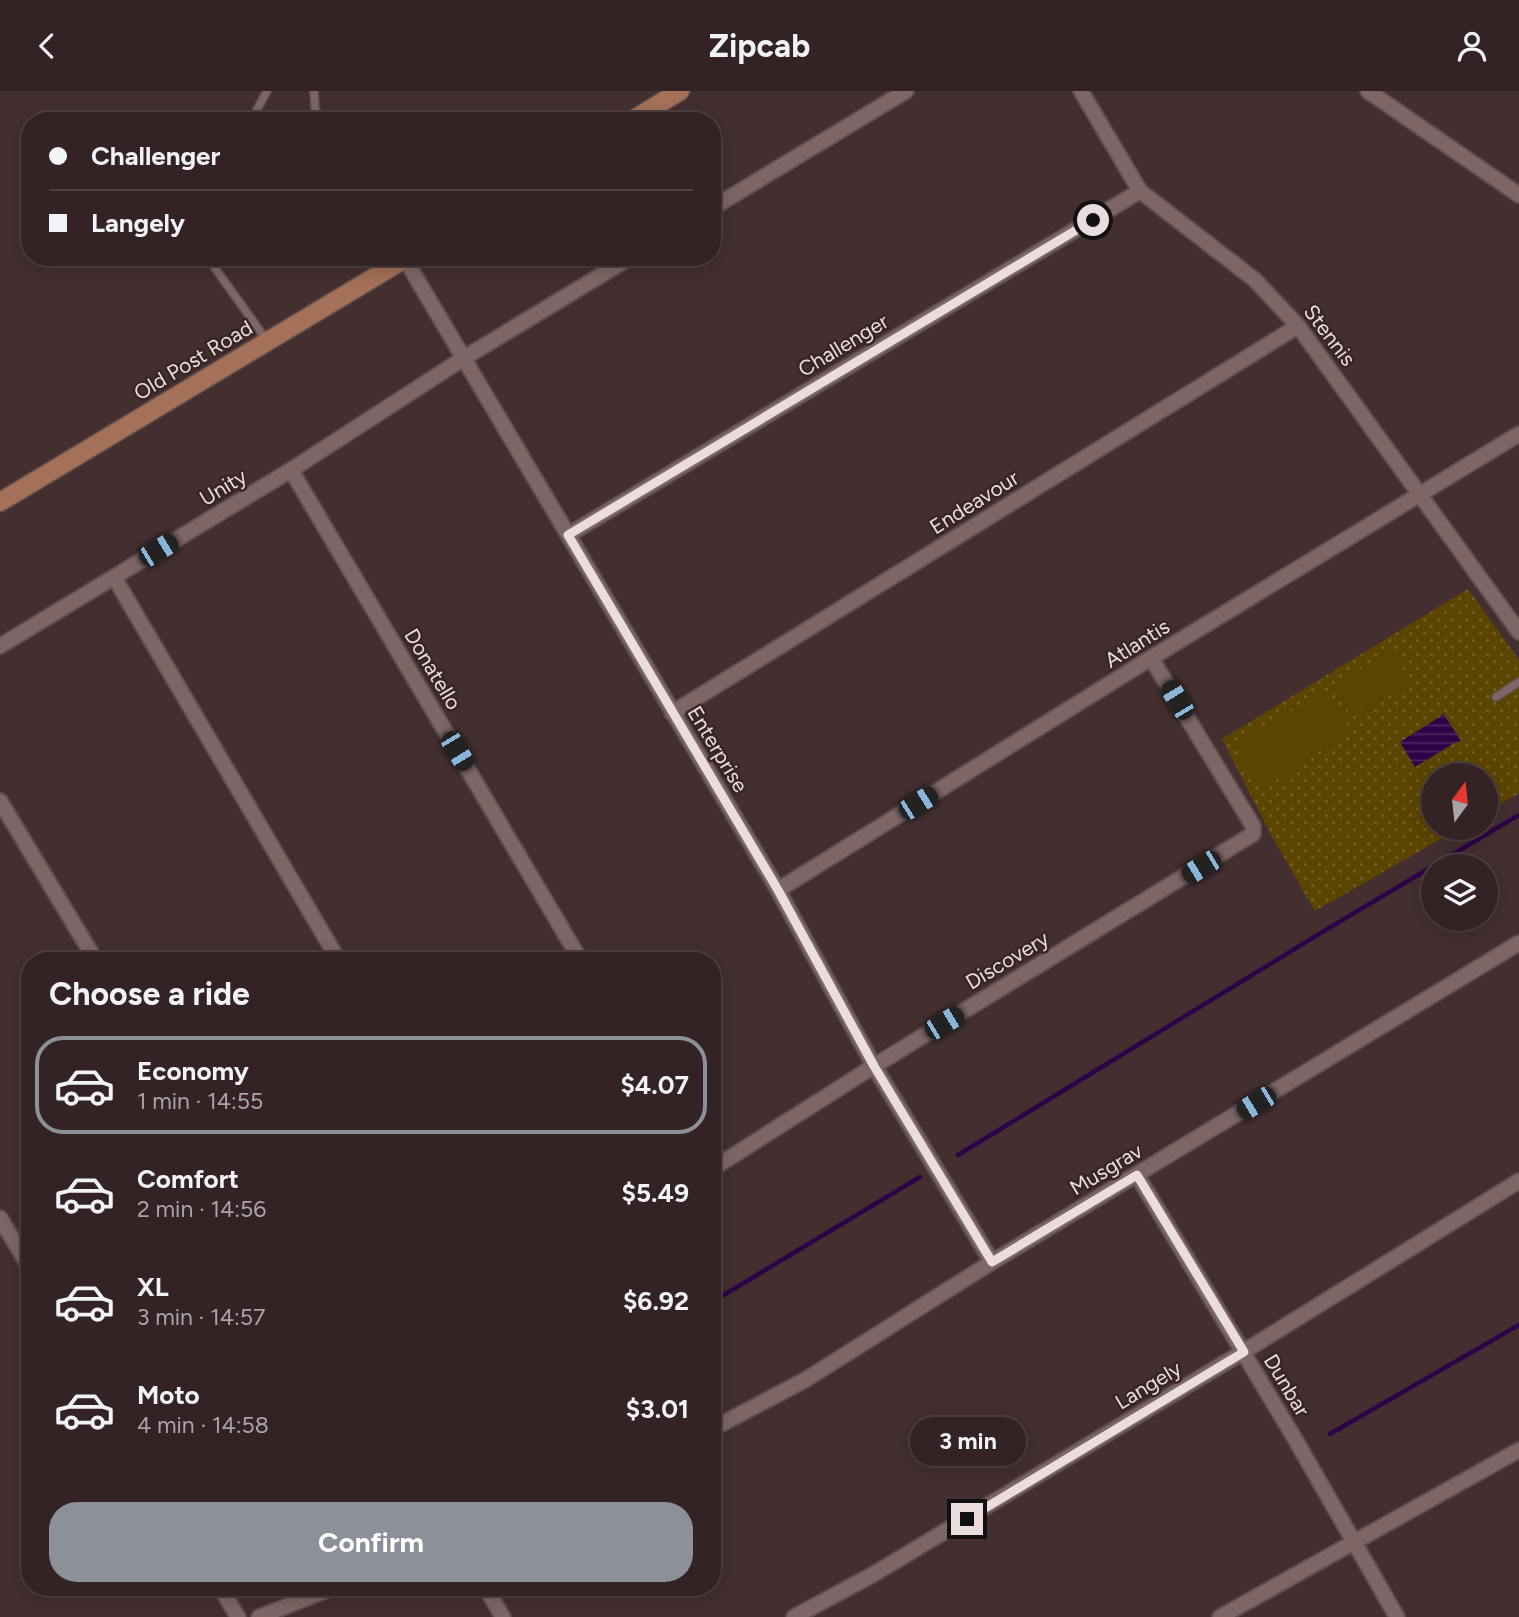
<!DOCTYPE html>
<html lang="en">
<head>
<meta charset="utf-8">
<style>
	:root { --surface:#332324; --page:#3b2b2c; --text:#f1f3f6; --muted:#a9a4a6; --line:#4e4041; --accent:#8c9099 }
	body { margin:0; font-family:Figtree,sans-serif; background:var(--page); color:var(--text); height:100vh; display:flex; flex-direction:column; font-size:26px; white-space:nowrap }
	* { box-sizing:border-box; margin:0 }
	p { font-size:23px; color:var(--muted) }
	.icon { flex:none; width:38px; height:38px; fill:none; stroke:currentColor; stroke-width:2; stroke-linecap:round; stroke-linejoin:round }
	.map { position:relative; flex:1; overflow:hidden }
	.sheet { position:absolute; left:21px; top:861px; width:700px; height:644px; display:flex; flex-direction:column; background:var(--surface); border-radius:28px; box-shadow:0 4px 18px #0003,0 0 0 2px var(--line) }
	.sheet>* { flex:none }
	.guide { position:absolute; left:21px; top:21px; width:700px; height:154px; border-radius:28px; box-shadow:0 4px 18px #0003,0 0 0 2px var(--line); display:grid; align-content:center; height:154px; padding:0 28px; background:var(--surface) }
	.needle { width:46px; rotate:15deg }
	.tools { position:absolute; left:1421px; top:672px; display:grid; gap:14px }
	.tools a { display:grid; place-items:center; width:77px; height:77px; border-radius:50%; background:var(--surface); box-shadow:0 4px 18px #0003,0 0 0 2px var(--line); font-size:35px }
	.end { position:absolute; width:32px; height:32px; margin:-16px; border:9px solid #ebdddd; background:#111; box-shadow:0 0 0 4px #111 }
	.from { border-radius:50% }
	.bubble { position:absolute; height:49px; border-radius:24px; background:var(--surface); box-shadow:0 4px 18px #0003,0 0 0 2px var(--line); font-size:23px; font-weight:700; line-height:49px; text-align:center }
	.car { position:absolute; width:21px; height:42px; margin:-21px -10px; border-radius:9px; box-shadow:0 0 5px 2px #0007; background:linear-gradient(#222 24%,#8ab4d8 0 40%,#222 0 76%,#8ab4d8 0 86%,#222 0) }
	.guide b { display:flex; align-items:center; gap:24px; height:66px; font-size:26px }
	.guide b+b { border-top:2px solid var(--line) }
	.guide i { width:18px; height:18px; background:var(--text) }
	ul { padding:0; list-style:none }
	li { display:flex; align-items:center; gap:21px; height:98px; margin:0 14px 10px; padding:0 14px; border:4px solid transparent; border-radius:28px }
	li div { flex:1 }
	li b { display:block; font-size:26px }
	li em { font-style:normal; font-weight:700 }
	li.current { border-color:var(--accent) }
	li>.icon { width:63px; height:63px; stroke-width:1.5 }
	h2 { padding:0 28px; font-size:32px; line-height:84px }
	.primary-button { display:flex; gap:14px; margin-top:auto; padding:14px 28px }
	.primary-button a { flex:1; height:80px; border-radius:28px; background:var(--accent); color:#fff; font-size:28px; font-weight:700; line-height:80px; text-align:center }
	header { display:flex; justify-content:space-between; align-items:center; height:91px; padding:0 28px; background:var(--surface); font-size:32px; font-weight:700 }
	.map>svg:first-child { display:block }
</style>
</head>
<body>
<header><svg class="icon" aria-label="back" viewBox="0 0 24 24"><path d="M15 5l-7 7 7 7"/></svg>Zipcab<svg class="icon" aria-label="person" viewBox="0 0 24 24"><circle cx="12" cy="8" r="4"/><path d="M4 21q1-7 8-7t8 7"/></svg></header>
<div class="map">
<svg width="1519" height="1526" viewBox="0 0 1519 1526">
	<defs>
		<pattern id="park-dots" width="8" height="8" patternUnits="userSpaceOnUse" patternTransform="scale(1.75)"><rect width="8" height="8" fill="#5c4500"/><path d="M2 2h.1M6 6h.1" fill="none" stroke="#745f25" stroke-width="1.8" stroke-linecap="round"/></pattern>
		<pattern id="water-rules" width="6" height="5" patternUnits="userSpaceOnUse" patternTransform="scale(1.75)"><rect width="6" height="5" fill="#2d0348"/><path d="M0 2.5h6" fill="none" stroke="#4c2762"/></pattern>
	</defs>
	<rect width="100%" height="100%" fill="#442f30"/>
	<path fill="url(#park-dots)" d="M 1468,498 L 1519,569 L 1519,702 L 1486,721 L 1486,684 L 1433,684 L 1433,737 L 1460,737 L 1315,820 L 1270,742 L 1222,648 Z"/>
	<path fill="#5c4500" d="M 1390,560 L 1411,591 L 1352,626 L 1333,595 Z
		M 1327,599 L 1350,640 L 1261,699 L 1233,654 Z"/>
	<path fill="url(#water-rules)" d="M 1443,622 L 1461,650 L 1456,651 L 1415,676 L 1400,651 L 1441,625 Z"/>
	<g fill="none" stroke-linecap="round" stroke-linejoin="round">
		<path stroke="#2d0348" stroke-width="4.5" d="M 958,1064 L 1324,840 L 1519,724
			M 712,1211 L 920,1086
			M 1330,1343 L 1519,1234"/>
		<g stroke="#604e4f" stroke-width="10">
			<path id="lane" d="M 314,0 L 315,17 L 321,30
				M 251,30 L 267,0
				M 207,166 L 268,251
				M 1496,606 L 1519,591"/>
		</g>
		<g stroke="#604e4f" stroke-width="18">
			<path id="street" d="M 1081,0 L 1140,100 L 1255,189 L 1298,235 L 1519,541
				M 1368,0 L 1519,104
				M 712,117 L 906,0
				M 405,168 L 778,799 L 874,975 L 992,1171
				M 291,379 L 581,870
				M 568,444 L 1140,100
				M 114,486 L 339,870
				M 0,555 L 291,379 L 464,267 L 631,166
				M 672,622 L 1298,235
				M 0,710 L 96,870
				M 778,799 L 1151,567 L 1519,343
				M 712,1078 L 874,975 L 1253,743 L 1253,735 L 1151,567
				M 1137,1084 L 1295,1348 L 1397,1526
				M 0,1127 L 30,1177
				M 712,1338 L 805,1289 L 992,1171 L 1519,852
				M 220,1496 L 238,1526
				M 485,1496 L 503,1526
				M 259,1526 L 335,1496
				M 794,1526 L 874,1483 L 1243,1261 L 1519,1090
				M 1220,1526 L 1519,1359"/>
		</g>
		<g stroke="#604e4f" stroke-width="21">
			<path id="secondary" d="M 631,30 L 680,0
				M 0,411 L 408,166"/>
		</g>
		<use href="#lane" stroke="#7e6666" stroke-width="7"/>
		<use href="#street" stroke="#7e6666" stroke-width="14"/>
		<use href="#secondary" stroke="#a47058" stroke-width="18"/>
	</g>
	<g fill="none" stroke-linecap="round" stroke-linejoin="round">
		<path stroke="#ebdddd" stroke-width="9" d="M 967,1428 L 1244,1261 L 1137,1084 L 992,1171 L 874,975 L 778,799 L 568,444 L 1093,129"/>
	</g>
	<g text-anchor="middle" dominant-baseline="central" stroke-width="5" stroke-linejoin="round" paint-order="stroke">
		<g font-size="21" fill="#ebdddd" stroke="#3a2526">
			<text transform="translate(1330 244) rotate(53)">Stennis</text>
			<text transform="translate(843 254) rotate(-31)">Challenger</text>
			<text transform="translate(193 269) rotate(-31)">Old Post Road</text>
			<text transform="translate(223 396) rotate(-31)">Unity</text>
			<text transform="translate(974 411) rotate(-32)">Endeavour</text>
			<text transform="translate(1137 552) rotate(-32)">Atlantis</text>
			<text transform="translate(433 578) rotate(59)">Donatello</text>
			<text transform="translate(718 658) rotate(59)">Enterprise</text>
			<text transform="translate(1007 869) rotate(-31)">Discovery</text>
			<text transform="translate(1106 1078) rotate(-31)">Musgrav</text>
			<text transform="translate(1148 1294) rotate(-31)">Langely</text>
			<text transform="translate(1287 1294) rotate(59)">Dunbar</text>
		</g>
	</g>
</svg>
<div class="tools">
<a><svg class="needle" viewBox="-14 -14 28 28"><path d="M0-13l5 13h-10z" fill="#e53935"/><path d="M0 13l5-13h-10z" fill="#a9a4a6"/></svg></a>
<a><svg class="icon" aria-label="layers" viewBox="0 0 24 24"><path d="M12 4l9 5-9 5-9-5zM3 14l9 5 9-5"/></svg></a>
</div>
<i class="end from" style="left:1093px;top:129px"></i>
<i class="end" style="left:967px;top:1428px"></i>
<div class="bubble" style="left:910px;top:1326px;width:116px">3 min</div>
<i class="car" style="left:158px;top:459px;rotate:59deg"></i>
<i class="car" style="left:1177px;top:609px;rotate:329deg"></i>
<i class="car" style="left:457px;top:660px;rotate:149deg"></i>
<i class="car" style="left:918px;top:712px;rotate:58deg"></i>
<i class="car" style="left:1201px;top:776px;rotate:239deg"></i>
<i class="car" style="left:944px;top:932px;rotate:59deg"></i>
<i class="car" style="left:1256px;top:1012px;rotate:239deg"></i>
<div class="guide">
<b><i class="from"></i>Challenger</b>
<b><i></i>Langely</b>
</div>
<section class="sheet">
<h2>Choose a ride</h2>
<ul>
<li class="current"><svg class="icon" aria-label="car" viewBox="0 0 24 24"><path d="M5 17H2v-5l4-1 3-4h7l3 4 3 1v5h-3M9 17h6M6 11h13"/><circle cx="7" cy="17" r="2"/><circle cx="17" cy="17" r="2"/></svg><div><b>Economy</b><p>1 min · 14:55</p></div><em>$4.07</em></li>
<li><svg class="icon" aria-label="car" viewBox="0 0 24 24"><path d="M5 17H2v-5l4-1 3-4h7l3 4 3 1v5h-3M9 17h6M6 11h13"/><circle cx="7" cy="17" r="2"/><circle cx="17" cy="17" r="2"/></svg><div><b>Comfort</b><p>2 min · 14:56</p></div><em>$5.49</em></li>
<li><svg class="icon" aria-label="car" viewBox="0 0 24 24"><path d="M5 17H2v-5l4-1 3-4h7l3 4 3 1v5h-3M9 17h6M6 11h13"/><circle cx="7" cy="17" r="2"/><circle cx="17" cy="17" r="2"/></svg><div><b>XL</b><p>3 min · 14:57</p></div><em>$6.92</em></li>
<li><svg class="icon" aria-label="car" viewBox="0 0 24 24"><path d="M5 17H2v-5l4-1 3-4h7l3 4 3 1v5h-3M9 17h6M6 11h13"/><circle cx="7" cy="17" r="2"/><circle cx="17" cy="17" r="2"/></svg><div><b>Moto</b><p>4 min · 14:58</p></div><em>$3.01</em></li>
</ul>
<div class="primary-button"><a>Confirm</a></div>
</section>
</div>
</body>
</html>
